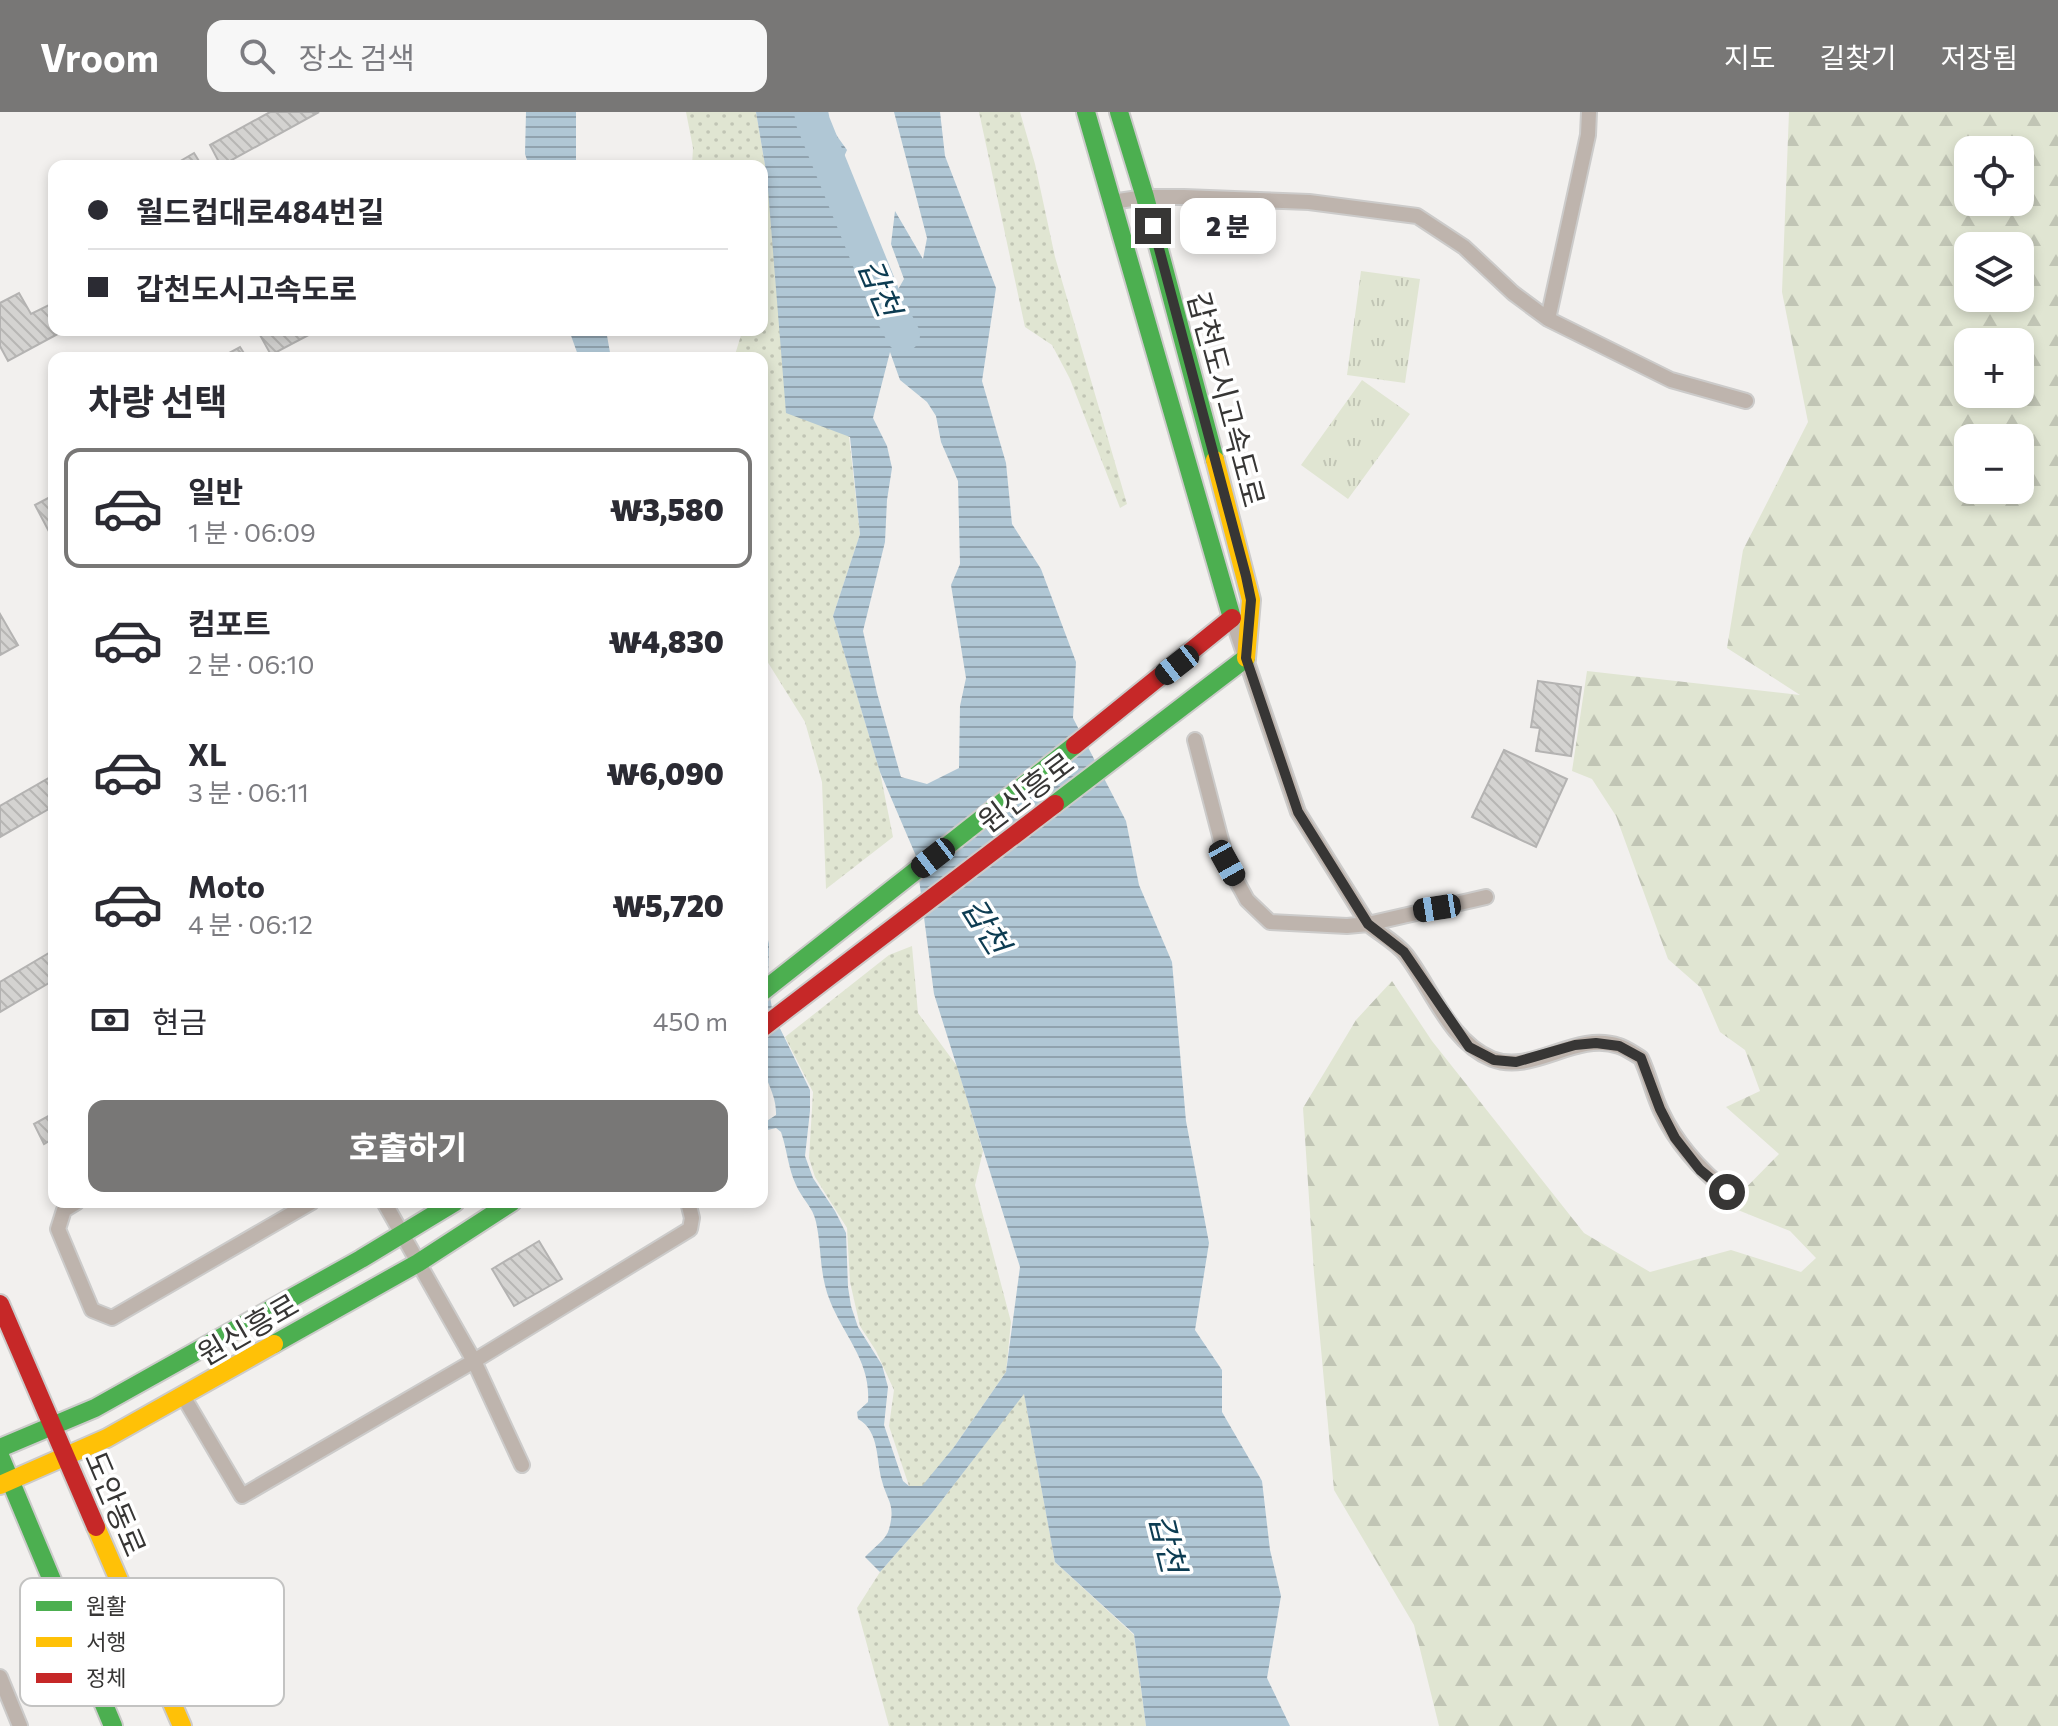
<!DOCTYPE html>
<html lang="ko">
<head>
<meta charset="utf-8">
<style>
	:root { --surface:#fff; --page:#f7f7f7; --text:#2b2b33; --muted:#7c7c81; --line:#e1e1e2; --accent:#787776 }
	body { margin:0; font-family:Commissioner,"Noto Sans KR",sans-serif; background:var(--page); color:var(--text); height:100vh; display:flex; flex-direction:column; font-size:30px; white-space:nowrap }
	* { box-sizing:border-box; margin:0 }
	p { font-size:26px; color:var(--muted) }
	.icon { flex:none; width:44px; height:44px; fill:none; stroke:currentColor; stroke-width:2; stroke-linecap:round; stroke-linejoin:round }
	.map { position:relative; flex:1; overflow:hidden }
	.drawer { position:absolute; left:48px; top:240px; width:720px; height:856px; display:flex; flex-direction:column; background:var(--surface); border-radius:16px; box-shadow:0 4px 12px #0003 }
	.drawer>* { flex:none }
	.banner { position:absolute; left:48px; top:48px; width:720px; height:176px; border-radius:16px; box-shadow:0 4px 12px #0003; display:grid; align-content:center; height:176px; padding:0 40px; background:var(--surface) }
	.tools { position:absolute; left:1954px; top:24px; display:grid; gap:16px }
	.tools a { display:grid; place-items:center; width:80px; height:80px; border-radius:16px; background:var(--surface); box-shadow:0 4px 12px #0003; font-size:40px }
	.end { position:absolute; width:36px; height:36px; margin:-18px; border:10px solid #373635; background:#fff; box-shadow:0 0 0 4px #fff }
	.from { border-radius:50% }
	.bubble { position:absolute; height:56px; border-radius:16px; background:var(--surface); box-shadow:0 4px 12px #0003; font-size:26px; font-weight:800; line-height:56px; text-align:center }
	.car { position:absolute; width:24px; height:48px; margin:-24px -12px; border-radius:10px; box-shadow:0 0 6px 2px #0007; background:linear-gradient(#222 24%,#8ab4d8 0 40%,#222 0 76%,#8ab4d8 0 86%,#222 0) }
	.banner b { display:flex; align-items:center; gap:28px; height:76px; font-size:30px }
	.banner b+b { border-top:2px solid var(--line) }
	.banner i { width:20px; height:20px; background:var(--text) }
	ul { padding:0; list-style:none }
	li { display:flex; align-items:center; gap:24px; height:120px; margin:0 16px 12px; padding:0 24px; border:4px solid transparent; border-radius:16px }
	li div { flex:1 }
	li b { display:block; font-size:30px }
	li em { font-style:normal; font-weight:800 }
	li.active { border-color:var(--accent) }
	li>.icon { width:72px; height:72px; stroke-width:1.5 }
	h2 { padding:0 40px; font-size:36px; line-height:96px }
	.pay { display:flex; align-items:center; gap:20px; height:88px; padding:0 40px; font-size:30px }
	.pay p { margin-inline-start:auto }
	.button { display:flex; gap:16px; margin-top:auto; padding:16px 40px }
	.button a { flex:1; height:92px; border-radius:16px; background:var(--accent); color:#fff; font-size:32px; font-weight:800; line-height:92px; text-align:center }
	header { display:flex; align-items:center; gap:48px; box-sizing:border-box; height:112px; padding:0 40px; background:var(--accent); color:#fff }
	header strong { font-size:38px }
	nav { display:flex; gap:44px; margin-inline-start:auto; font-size:28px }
	.search { width:560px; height:72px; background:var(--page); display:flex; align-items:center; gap:20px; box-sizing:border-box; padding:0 28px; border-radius:16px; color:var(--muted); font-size:30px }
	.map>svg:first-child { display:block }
</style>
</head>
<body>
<header>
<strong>Vroom</strong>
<div class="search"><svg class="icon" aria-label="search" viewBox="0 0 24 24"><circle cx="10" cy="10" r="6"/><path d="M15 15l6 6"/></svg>장소 검색</div>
<nav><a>지도</a><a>길찾기</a><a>저장됨</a></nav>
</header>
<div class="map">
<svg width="2058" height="1614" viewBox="0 0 2058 1614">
	<defs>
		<pattern id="grass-dots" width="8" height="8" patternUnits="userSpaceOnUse" patternTransform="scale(2)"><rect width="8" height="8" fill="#e0e5d2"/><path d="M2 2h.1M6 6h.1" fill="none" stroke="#c1c5b5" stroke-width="1.8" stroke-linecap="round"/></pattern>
		<pattern id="forest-firs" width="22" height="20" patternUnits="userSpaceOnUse" patternTransform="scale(2)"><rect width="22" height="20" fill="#e0e5d2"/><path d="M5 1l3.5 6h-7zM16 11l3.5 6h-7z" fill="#c1c5b5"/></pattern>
		<pattern id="park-tufts" width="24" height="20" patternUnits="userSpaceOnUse" patternTransform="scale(2)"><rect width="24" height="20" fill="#e0e5d2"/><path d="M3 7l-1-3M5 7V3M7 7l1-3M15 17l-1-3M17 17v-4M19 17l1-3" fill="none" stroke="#c1c5b5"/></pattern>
		<pattern id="water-rules" width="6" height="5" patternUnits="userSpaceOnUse" patternTransform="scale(2)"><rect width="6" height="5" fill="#b0c7d5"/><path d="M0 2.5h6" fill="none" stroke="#90a2ae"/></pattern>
		<pattern id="building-back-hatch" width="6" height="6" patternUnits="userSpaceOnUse" patternTransform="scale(2)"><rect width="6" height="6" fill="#d4d3d1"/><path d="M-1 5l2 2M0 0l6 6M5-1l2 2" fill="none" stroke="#b7b6b4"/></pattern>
	</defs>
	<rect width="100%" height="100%" fill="#f2f0ee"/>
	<path fill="url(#grass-dots)" d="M 686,0 L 756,0 L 767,65 L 849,325 L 860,422 L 833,504 L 880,660 L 893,725 L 826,777 L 822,670 L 805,610 L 762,541 L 762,246 L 734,246 L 742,220 L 762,218 L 762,54 L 692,54 L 693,36 Z
		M 979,0 L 1020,0 L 1035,52 L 1055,145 L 1127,392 L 1120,396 L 1070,267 L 1052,233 L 1025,215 Z
		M 912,834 L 918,901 L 957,954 L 983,1039 L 975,1073 L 1011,1210 L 1006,1260 L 954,1335 L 922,1375 L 909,1374 L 889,1314 L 894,1278 L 876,1239 L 860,1214 L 850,1170 L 847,1116 L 815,1065 L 809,1046 L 813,980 L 785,925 L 889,843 Z
		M 1024,1281 L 1055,1450 L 1134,1523 L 1146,1614 L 889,1614 L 857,1496 L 880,1460 L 932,1401 Z"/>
	<path fill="url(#forest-firs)" fill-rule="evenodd" d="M 1789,0 L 2058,0 L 2058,1614 L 1439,1614 L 1414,1513 L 1334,1378 L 1314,1161 L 1303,996 L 1356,908 L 1392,869 L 1432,929 L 1584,1121 L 1650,1160 L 1731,1138 L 1801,1160 L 1816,1146 L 1790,1119 L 1728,1094 L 1779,1042 L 1726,995 L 1760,979 L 1745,938 L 1720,920 L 1701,876 L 1668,847 L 1616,704 L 1592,667 L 1572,659 L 1587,559 L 1800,583 L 1727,536 L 1743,438 L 1808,310 L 1782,180 ZM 1968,38 L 2020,38 L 2020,90 L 1968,90 ZM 1968,134 L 2020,134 L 2020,186 L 1968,186 ZM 1968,230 L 2020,230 L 2020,282 L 1968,282 ZM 1968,326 L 2020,326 L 2020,378 L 1968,378 Z"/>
	<path fill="url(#park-tufts)" d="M 1361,159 L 1420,167 L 1405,271 L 1347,263 Z
		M 1362,268 L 1410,302 L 1348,387 L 1301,353 Z"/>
	<path fill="url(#water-rules)" fill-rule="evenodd" d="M 526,0 L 576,0 L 576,54 L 529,54 L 525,42 Z
		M 756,0 L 825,0 L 832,17 L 847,38 L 829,78 L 843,117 L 859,143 L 863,173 L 892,188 L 904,167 L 891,132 L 895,99 L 923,147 L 927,126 L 894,0 L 940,0 L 945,44 L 996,176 L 982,269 L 1006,351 L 1012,412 L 1041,457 L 1076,550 L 1073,606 L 1126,709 L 1139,773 L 1172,850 L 1186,1009 L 1209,1131 L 1195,1218 L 1222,1258 L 1222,1300 L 1262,1369 L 1270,1438 L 1281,1484 L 1267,1566 L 1290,1614 L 1146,1614 L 1134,1522 L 1055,1450 L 1024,1282 L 932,1401 L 880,1460 L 865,1445 C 872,1437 887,1427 889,1417 C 896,1392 887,1389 882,1369 C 876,1349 880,1319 858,1307 L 857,1300 L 868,1290 C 871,1250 844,1224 830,1189 C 819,1162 822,1137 816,1110 C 813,1095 802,1087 796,1073 C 788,1056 787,1037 781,1020 L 776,1016 L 763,1019 L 762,1012 L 776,1003 C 777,982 764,968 762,949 C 758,903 762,850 762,803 L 769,832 L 768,873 L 773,902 L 810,978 L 810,999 L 805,1044 L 813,1066 L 835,1099 L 846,1121 L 848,1175 L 851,1194 L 858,1215 L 882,1253 L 888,1275 L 884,1313 L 903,1369 L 909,1374 L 922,1374 L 954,1335 L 1006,1260 L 1020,1155 L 934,882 L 916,744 L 880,660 L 833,504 L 860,422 L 850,325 L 786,301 L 767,65 ZM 890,240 L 900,268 L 927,290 L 936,304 L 941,330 L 958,369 L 960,452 L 951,473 L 966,566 L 960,594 L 959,656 L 927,672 L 901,665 L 877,581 L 863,519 L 885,430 L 887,388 L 892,356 L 887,334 L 873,306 Z
		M 569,218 L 606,218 L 611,246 L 579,246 Z"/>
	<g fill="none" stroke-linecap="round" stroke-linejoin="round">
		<path stroke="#b0c7d5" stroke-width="34" d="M 811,0 L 813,10 L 885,188 L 903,223"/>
	</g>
	<path fill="url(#building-back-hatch)" stroke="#b4b3b2" stroke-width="2" d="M 270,0 L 319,0 L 221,54 L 210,33 Z
		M 194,41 L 202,54 L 172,54 Z
		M 19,181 L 31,202 L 51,192 L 54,198 L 54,218 L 65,218 L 8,249 L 0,234 L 0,191 Z
		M 270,218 L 318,218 L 271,243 L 260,223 Z
		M 240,235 L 247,246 L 220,246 Z
		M 54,383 L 54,429 L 35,393 Z
		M 0,502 L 18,533 L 0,543 Z
		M 1538,569 L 1581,575 L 1571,644 L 1536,639 L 1540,616 L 1531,615 Z
		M 1504,638 L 1567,667 L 1536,735 L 1472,705 Z
		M 54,663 L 54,694 L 0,725 L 0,694 Z
		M 54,838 L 54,868 L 0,900 L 0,870 Z
		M 54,1001 L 54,1026 L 44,1032 L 34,1012 Z
		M 539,1129 L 562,1167 L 514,1194 L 492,1157 Z"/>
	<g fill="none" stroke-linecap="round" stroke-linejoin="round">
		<g stroke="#cccbca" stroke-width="18">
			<path id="street" d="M 1112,90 L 1145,85 L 1184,85 L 1309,90 L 1417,104 L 1464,135 L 1513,181 L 1548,207 L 1671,268 L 1746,289
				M 1548,207 L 1588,23 L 1589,0
				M 1232,506 L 1298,700 L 1368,812 L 1486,785
				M 1195,628 L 1227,751 L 1247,788 L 1270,810 L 1347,814 L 1368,812 C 1380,822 1397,831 1406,843 C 1432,877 1450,930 1492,947 C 1533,963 1575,919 1619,934 C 1626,936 1634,942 1641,946 C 1649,963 1653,982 1661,999 C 1677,1033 1700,1058 1729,1081
				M 77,1090 L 64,1098 L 58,1117 L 92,1198 L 112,1206 L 312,1090
				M 384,1090 L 474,1249 L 522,1353
				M 183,1284 L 242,1384 L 474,1249 L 690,1117 L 692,1106 L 688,1090
				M 0,1565 L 20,1614"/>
		</g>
		<g stroke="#cccbca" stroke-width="22">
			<path id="fast" d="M 1086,0 L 1232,506
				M 1119,0 L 1145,85 L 1215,348
				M 1055,692 L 1246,546
				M 762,880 L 1075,633
				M 274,1232 L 418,1151 L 512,1090
				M 0,1336 L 95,1296 L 361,1147 L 455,1090
				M 0,1344 L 113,1614"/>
		</g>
		<g stroke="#cccbca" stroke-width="22">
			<path id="slow" d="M 1215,348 L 1251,488 L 1246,546
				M 0,1373 L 107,1326 L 274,1232
				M 96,1415 L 182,1614"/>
		</g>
		<g stroke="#cccbca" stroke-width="22">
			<path id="jam" d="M 1075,633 L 1232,506
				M 762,916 L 1055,692
				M 0,1192 L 96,1415"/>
		</g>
		<use href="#street" stroke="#beb4ad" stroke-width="14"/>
		<use href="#fast" stroke="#4caf50" stroke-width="18"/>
		<use href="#slow" stroke="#ffc107" stroke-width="18"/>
		<use href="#jam" stroke="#c62828" stroke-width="18"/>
	</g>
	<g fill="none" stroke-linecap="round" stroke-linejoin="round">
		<path stroke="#373635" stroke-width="10" d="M 1153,114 L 1246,464 L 1251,488 L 1246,546 L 1298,700 L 1368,812 L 1404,840 L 1469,935 L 1494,948 L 1516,950 L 1575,933 L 1596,931 L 1619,934 L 1641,946 L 1660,997 L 1675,1026 L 1700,1058 L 1727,1080"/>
	</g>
	<g text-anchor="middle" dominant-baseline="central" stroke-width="7" stroke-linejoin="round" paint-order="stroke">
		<g font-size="30" fill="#373635" stroke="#fff">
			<text transform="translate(1228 287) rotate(75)">갑천도시고속도로</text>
			<text transform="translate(1025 679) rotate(-37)">원신흥로</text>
			<text transform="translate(247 1216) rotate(-30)">원신흥로</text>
			<text transform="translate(117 1391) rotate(67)">도안동로</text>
		</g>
		<g font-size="32" font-style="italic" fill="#0d3c52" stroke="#fff">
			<text transform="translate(881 175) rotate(67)">갑천</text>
			<text transform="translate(987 813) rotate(58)">갑천</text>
			<text transform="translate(1169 1431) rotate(76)">갑천</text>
		</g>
	</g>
	<rect x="20" y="1466" width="264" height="128" rx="12" fill="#fff" stroke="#c3c3c2" stroke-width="2"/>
	<rect x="36" y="1489" width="36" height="10" fill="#4caf50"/>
	<rect x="36" y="1525" width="36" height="10" fill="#ffc107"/>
	<rect x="36" y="1561" width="36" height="10" fill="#c62828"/>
	<g font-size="22" fill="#373635">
		<text x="86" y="1502">원활</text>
		<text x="86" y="1538">서행</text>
		<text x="86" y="1574">정체</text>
	</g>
</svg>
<div class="tools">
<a><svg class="icon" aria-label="locate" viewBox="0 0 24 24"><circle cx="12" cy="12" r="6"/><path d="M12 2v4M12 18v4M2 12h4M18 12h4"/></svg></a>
<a><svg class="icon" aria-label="layers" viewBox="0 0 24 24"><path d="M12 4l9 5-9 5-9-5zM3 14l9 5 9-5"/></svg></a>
<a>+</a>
<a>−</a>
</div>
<i class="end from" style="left:1727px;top:1080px"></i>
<i class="end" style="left:1153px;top:114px"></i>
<div class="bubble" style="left:1180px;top:86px;width:96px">2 분</div>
<i class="car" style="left:1177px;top:553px;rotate:232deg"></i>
<i class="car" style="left:933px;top:746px;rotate:232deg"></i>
<i class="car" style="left:1227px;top:751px;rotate:151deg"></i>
<i class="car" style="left:1437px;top:796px;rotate:261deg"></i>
<div class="banner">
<b><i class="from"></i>월드컵대로484번길</b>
<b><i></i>갑천도시고속도로</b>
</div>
<section class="drawer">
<h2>차량 선택</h2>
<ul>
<li class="active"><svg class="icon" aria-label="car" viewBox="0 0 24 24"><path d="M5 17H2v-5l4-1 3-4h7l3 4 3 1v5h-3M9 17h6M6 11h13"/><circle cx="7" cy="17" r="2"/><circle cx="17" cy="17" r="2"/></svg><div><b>일반</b><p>1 분 · 06:09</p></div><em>₩3,580</em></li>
<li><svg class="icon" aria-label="car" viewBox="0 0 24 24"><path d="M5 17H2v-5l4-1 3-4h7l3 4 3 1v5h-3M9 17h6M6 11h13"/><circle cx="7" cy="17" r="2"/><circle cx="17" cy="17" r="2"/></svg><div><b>컴포트</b><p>2 분 · 06:10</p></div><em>₩4,830</em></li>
<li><svg class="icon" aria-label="car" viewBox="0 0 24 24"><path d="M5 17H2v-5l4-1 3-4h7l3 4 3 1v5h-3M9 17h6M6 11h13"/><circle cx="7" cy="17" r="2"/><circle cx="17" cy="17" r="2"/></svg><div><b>XL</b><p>3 분 · 06:11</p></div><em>₩6,090</em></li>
<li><svg class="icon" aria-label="car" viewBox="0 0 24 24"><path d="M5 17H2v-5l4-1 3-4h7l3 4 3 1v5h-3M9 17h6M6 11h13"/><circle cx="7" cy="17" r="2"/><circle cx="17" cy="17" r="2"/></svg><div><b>Moto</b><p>4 분 · 06:12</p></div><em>₩5,720</em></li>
</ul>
<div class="pay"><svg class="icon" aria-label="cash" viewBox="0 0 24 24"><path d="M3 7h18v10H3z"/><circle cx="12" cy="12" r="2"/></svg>현금<p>450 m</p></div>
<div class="button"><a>호출하기</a></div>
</section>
</div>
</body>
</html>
